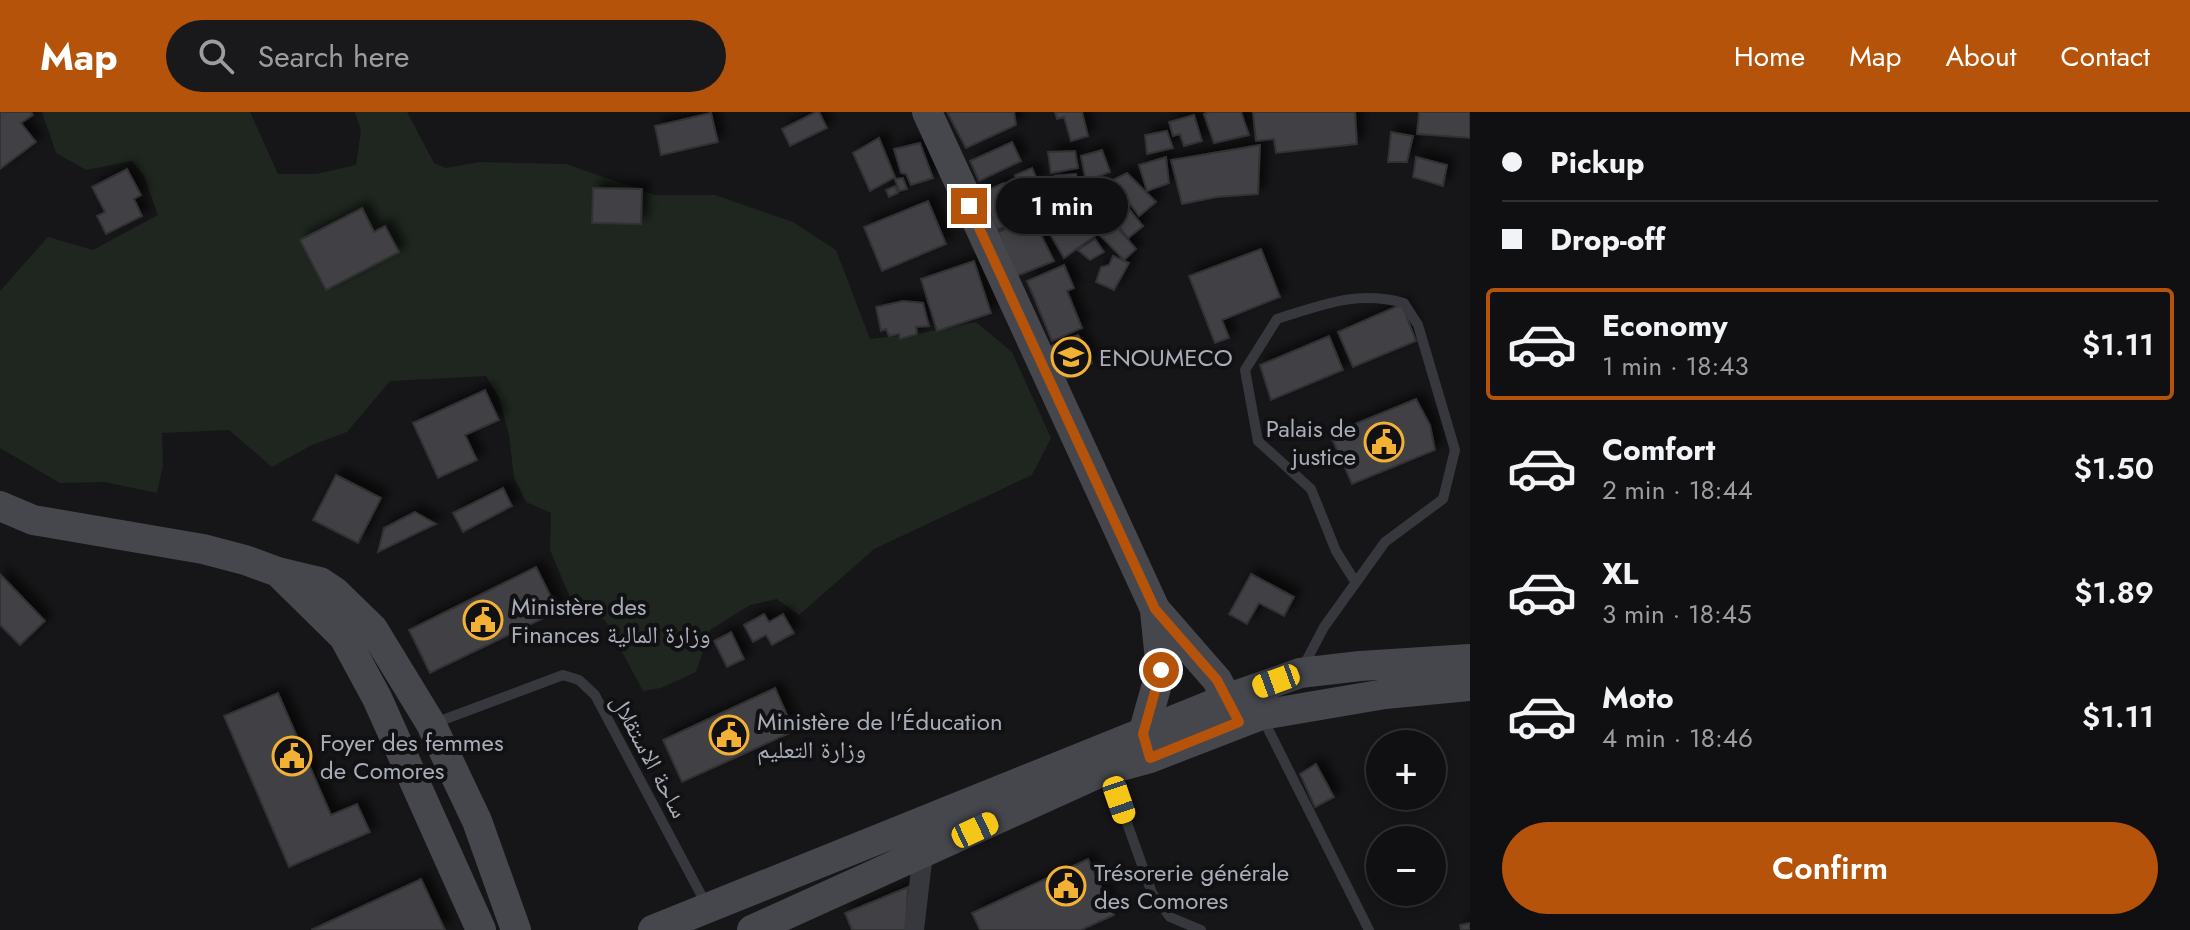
<!DOCTYPE html>
<html lang="en">
<head>
<meta charset="utf-8">
<style>
	:root { --surface:#101012; --page:#19191b; --text:#f1f3f6; --muted:#9c9d9f; --line:#303032; --accent:#b45309 }
	body { margin:0; font-family:Jost,"Noto Naskh Arabic",sans-serif; background:var(--page); color:var(--text); height:100vh; display:flex; flex-direction:column; font-size:30px; white-space:nowrap }
	* { box-sizing:border-box; margin:0 }
	p { font-size:26px; color:var(--muted) }
	.icon { flex:none; width:44px; height:44px; fill:none; stroke:currentColor; stroke-width:2; stroke-linecap:round; stroke-linejoin:round }
	.map { position:relative; flex:1; overflow:hidden }
	.panel { display:flex; flex-direction:column; background:var(--surface); width:720px }
	.panel>* { flex:none }
	.guide { display:grid; align-content:center; height:176px; padding:0 32px; background:var(--surface) }
	.fabs { position:absolute; left:1366px; top:618px; display:grid; gap:16px }
	.fabs a { display:grid; place-items:center; width:80px; height:80px; border-radius:50%; background:var(--surface); box-shadow:0 4px 12px #0003,0 0 0 2px var(--line); font-size:40px }
	.end { position:absolute; width:36px; height:36px; margin:-18px; border:10px solid #b45309; background:#fff; box-shadow:0 0 0 4px #fff }
	.from { border-radius:50% }
	.bubble { position:absolute; height:56px; border-radius:28px; background:var(--surface); box-shadow:0 4px 12px #0003,0 0 0 2px var(--line); font-size:26px; font-weight:600; line-height:56px; text-align:center }
	.car { position:absolute; width:24px; height:48px; margin:-24px -12px; border-radius:10px; box-shadow:0 0 6px 2px #0007; background:linear-gradient(#f5c518 24%,#345 0 40%,#f5c518 0 76%,#345 0 86%,#f5c518 0) }
	.guide b { display:flex; align-items:center; gap:28px; height:76px; font-size:30px }
	.guide b+b { border-top:2px solid var(--line) }
	.guide i { width:20px; height:20px; background:var(--text) }
	ul { padding:0; list-style:none }
	li { display:flex; align-items:center; gap:24px; height:112px; margin:0 16px 12px; padding:0 16px; border:4px solid transparent; border-radius:8px }
	li div { flex:1 }
	li b { display:block; font-size:30px }
	li em { font-style:normal; font-weight:600 }
	li.active { border-color:var(--accent) }
	li>.icon { width:72px; height:72px; stroke-width:1.5 }
	.button { display:flex; gap:16px; margin-top:auto; padding:16px 32px }
	.button a { flex:1; height:92px; border-radius:48px; background:var(--accent); color:#fff; font-size:32px; font-weight:600; line-height:92px; text-align:center }
	header { display:flex; align-items:center; gap:48px; box-sizing:border-box; height:112px; padding:0 40px; background:var(--accent); color:#fff }
	header strong { font-size:38px }
	nav { display:flex; gap:44px; margin-inline-start:auto; font-size:28px }
	.search { width:560px; height:72px; background:var(--page); display:flex; align-items:center; gap:20px; box-sizing:border-box; padding:0 28px; border-radius:44px; color:var(--muted); font-size:30px }
	main { display:flex; flex:1; min-height:0 }
	.map>svg:first-child { display:block }
</style>
</head>
<body>
<header>
<strong>Map</strong>
<div class="search"><svg class="icon" aria-label="search" viewBox="0 0 24 24"><circle cx="10" cy="10" r="6"/><path d="M15 15l6 6"/></svg>Search here</div>
<nav><a>Home</a><a>Map</a><a>About</a><a>Contact</a></nav>
</header>
<main>
<div class="map">
<svg width="1470" height="818" viewBox="0 0 1470 818">
	<defs>
		<filter id="shadow"><feDropShadow dx="7" dy="-7" stdDeviation="4" flood-color="#0009"/></filter>
	</defs>
	<rect width="100%" height="100%" fill="#161618"/>
	<path fill="#1e261f" d="M 42,0 L 250,0 L 278,62 L 316,62 L 356,53 L 361,18 L 355,0 L 407,0 L 434,51 L 446,56 L 480,50 L 566,52 L 655,83 L 715,83 L 793,110 L 836,138 L 870,227 L 916,222 L 976,210 L 1012,240 L 1051,326 L 1032,363 L 874,437 L 799,503 L 777,487 L 750,493 L 710,518 L 696,560 L 661,576 L 643,579 L 605,508 L 575,497 L 550,438 L 551,401 L 526,390 L 514,366 L 509,323 L 499,286 L 486,264 L 390,269 L 347,320 L 312,333 L 272,355 L 229,318 L 162,321 L 163,354 L 157,381 L 104,370 L 60,371 L 0,336 L 0,179 L 48,125 L 93,138 L 158,103 L 144,64 L 132,49 L 86,58 L 56,41 Z"/>
	<path fill="#404145" stroke="#303034" stroke-width="2" filter="url(#shadow)" d="M 0,0 L 31,0 L 33,3 L 21,11 L 36,30 L 0,57 Z
		M 816,0 L 819,0 L 827,16 L 790,34 L 782,17 Z
		M 947,0 L 1014,0 L 1016,13 L 966,36 Z
		M 1055,0 L 1082,0 L 1088,24 L 1071,29 L 1064,5 L 1057,7 Z
		M 1209,0 L 1241,0 L 1249,23 L 1214,31 L 1204,2 Z
		M 1253,0 L 1355,0 L 1357,32 L 1276,41 L 1274,27 L 1256,29 Z
		M 1419,0 L 1470,0 L 1470,26 L 1417,22 Z
		M 711,1 L 718,30 L 661,43 L 655,14 Z
		M 1194,3 L 1202,29 L 1184,34 L 1180,22 L 1173,24 L 1169,10 Z
		M 1167,19 L 1173,36 L 1147,42 L 1145,23 Z
		M 1391,20 L 1413,24 L 1407,50 L 1388,50 Z
		M 879,26 L 895,65 L 870,79 L 853,41 Z
		M 1012,30 L 1021,49 L 979,69 L 970,49 Z
		M 920,31 L 933,66 L 911,73 L 906,62 L 901,61 L 894,37 Z
		M 1260,33 L 1258,82 L 1217,85 L 1182,92 L 1171,48 Z
		M 1102,38 L 1110,60 L 1086,69 L 1081,44 Z
		M 1075,39 L 1078,56 L 1051,61 L 1048,40 Z
		M 1166,45 L 1169,71 L 1147,79 L 1139,53 Z
		M 1416,45 L 1447,53 L 1443,74 L 1413,65 Z
		M 1032,56 L 1038,70 L 1020,77 L 1015,63 Z
		M 127,57 L 141,83 L 134,87 L 142,104 L 106,122 L 97,104 L 105,100 L 92,75 Z
		M 1127,61 L 1156,90 L 1139,104 L 1119,77 L 1112,80 L 1107,71 Z
		M 1076,62 L 1078,81 L 1057,83 L 1055,64 Z
		M 903,66 L 907,77 L 899,79 L 895,67 Z
		M 1004,71 L 1022,107 L 997,118 L 981,81 Z
		M 895,74 L 898,81 L 889,85 L 886,78 Z
		M 593,76 L 642,77 L 641,112 L 592,111 Z
		M 1047,77 L 1058,100 L 1037,110 L 1033,102 L 1025,106 L 1017,92 Z
		M 1099,77 L 1102,97 L 1085,100 L 1081,80 Z
		M 928,89 L 946,132 L 882,159 L 864,115 Z
		M 1075,92 L 1096,123 L 1064,146 L 1045,113 Z
		M 362,96 L 374,120 L 385,114 L 399,140 L 326,178 L 300,128 Z
		M 1129,97 L 1143,114 L 1128,126 L 1114,108 Z
		M 1033,107 L 1054,149 L 1017,164 L 998,120 Z
		M 1112,109 L 1136,137 L 1124,148 L 1099,122 Z
		M 1095,127 L 1104,140 L 1090,148 L 1078,138 Z
		M 1261,137 L 1280,185 L 1222,208 L 1229,226 L 1215,231 L 1189,164 Z
		M 1113,144 L 1129,151 L 1114,178 L 1096,170 L 1101,155 L 1109,153 Z
		M 974,149 L 991,201 L 937,219 L 921,167 Z
		M 1064,153 L 1074,176 L 1067,179 L 1082,216 L 1052,229 L 1027,169 Z
		M 903,189 L 923,191 L 929,214 L 916,215 L 917,222 L 900,227 L 899,222 L 889,224 L 886,217 L 881,219 L 876,195 Z
		M 1402,192 L 1416,229 L 1353,255 L 1338,220 Z
		M 1078,223 L 1092,251 L 1067,266 L 1049,235 Z
		M 1329,224 L 1343,258 L 1271,288 L 1260,253 Z
		M 485,278 L 499,308 L 465,323 L 477,348 L 438,366 L 413,311 Z
		M 1416,287 L 1430,313 L 1435,338 L 1352,372 L 1330,322 Z
		M 336,363 L 381,386 L 358,431 L 313,408 Z
		M 503,376 L 512,394 L 463,420 L 453,401 Z
		M 415,400 L 436,412 L 378,440 L 384,416 Z
		M 536,455 L 558,499 L 430,561 L 409,518 Z
		M 0,462 L 45,509 L 20,533 L 0,513 Z
		M 1251,462 L 1294,485 L 1284,504 L 1259,491 L 1247,512 L 1229,502 Z
		M 764,502 L 769,510 L 783,502 L 794,521 L 772,533 L 766,523 L 753,530 L 744,513 Z
		M 731,520 L 744,547 L 727,555 L 714,529 Z
		M 775,576 L 794,619 L 682,670 L 663,628 Z
		M 278,581 L 331,703 L 357,692 L 370,720 L 289,755 L 224,604 Z
		M 1316,652 L 1334,685 L 1315,695 L 1300,662 Z
		M 1088,747 L 1114,803 L 1081,818 L 980,818 L 972,801 Z
		M 421,767 L 445,818 L 311,818 Z
		M 908,775 L 906,818 L 852,818 L 845,801 Z
		M 1470,811 L 1470,818 L 1461,818 L 1460,813 Z"/>
	<g fill="none" stroke-linecap="round" stroke-linejoin="round">
		<path stroke="#37383d" stroke-width="10" d="M 1303,555 L 1324,515 L 1385,430 L 1443,387 L 1455,338 L 1418,213 L 1404,191 C 1356,178 1322,193 1277,207 L 1245,258 L 1258,329 L 1311,377 L 1336,439 L 1356,471
			M 1262,605 L 1369,818
			M 432,612 L 563,563 L 579,568 L 595,583 L 706,792
			M 1107,663 L 1111,666 L 1152,781 L 1170,805 L 1201,818"/>
		<path stroke="#37383d" stroke-width="20" d="M 914,818 L 923,741 L 921,732"/>
		<path stroke="#45474d" stroke-width="30" d="M 927,0 L 1155,497 L 1217,568 L 1236,604
			M 0,394 L 33,408 L 203,437 L 245,448 L 278,460 L 320,470 L 335,480 L 373,517 L 431,612 L 477,709 L 516,818
			M 279,461 L 344,525 L 377,586 L 481,818
			M 1147,636 L 1143,622 L 1161,558 L 1155,499
			M 653,818 L 1229,586 L 1300,561 L 1360,554 L 1470,547
			M 752,818 L 1103,659 L 1150,646 L 1261,603 L 1385,582 L 1470,574"/>
	</g>
	<g fill="none" stroke-linecap="round" stroke-linejoin="round">
		<path stroke="#b45309" stroke-width="10" d="M 969,94 L 1155,497 L 1217,568 L 1239,610 L 1150,646 L 1143,622 L 1161,558"/>
	</g>
	<defs>
		<g id="school-ring" transform="scale(2)"><circle r="9.5" fill="#111113" stroke="#f2b134" stroke-width="1.5"/><path d="M0-5L7-2L0 1L-7-2ZM-4 1L0 2.5L4 1V4Q0 6-4 4Z" fill="#f2b134"/></g>
		<g id="civic-ring" transform="scale(2)"><circle r="9.5" fill="#111113" stroke="#f2b134" stroke-width="1.5"/><path d="M-.6-6.5H3V-4.5H.6V-3L4-1V1h2V6H-6V1h2V-1L-.6-3ZM-1.2 2.5V6h2.4V2.5Z" fill="#f2b134"/></g>
	</defs>
	<g fill-rule="evenodd">
		<use href="#school-ring" x="1071" y="245"/>
		<use href="#civic-ring" x="1384" y="330"/>
		<use href="#civic-ring" x="483" y="508"/>
		<use href="#civic-ring" x="729" y="623"/>
		<use href="#civic-ring" x="292" y="644"/>
		<use href="#civic-ring" x="1066" y="774"/>
	</g>
	<g text-anchor="middle" dominant-baseline="central" stroke-width="8" stroke-linejoin="round" paint-order="stroke">
		<g font-size="24" fill="#a8adb8" stroke="#111113" text-anchor="start">
			<text x="1099" y="245">ENOUMECO</text>
			<text x="1356" y="316" text-anchor="end">Palais de<tspan x="1356" dy="28">justice</tspan></text>
			<text x="511" y="494">Ministère des<tspan x="511" dy="28">Finances وزارة المالية</tspan></text>
			<text x="757" y="609">Ministère de l'Éducation<tspan x="757" dy="28">وزارة التعليم</tspan></text>
			<text x="320" y="630">Foyer des femmes<tspan x="320" dy="28">de Comores</tspan></text>
			<text x="1094" y="760">Trésorerie générale<tspan x="1094" dy="28">des Comores</tspan></text>
		</g>
		<g font-size="24" fill="#a8adb8" stroke="#111113">
			<text transform="translate(650 644) rotate(62)">ساحة الاستقلال</text>
		</g>
	</g>
</svg>
<div class="fabs">
<a>+</a>
<a>−</a>
</div>
<i class="end from" style="left:1161px;top:558px"></i>
<i class="end" style="left:969px;top:94px"></i>
<div class="bubble" style="left:996px;top:66px;width:132px">1 min</div>
<i class="car" style="left:1276px;top:569px;rotate:250deg"></i>
<i class="car" style="left:1119px;top:688px;rotate:161deg"></i>
<i class="car" style="left:975px;top:718px;rotate:65deg"></i>
</div>
<section class="panel">
<div class="guide">
<b><i class="from"></i>Pickup</b>
<b><i></i>Drop-off</b>
</div>
<ul>
<li class="active"><svg class="icon" aria-label="car" viewBox="0 0 24 24"><path d="M5 17H2v-5l4-1 3-4h7l3 4 3 1v5h-3M9 17h6M6 11h13"/><circle cx="7" cy="17" r="2"/><circle cx="17" cy="17" r="2"/></svg><div><b>Economy</b><p>1 min · 18:43</p></div><em>$1.11</em></li>
<li><svg class="icon" aria-label="car" viewBox="0 0 24 24"><path d="M5 17H2v-5l4-1 3-4h7l3 4 3 1v5h-3M9 17h6M6 11h13"/><circle cx="7" cy="17" r="2"/><circle cx="17" cy="17" r="2"/></svg><div><b>Comfort</b><p>2 min · 18:44</p></div><em>$1.50</em></li>
<li><svg class="icon" aria-label="car" viewBox="0 0 24 24"><path d="M5 17H2v-5l4-1 3-4h7l3 4 3 1v5h-3M9 17h6M6 11h13"/><circle cx="7" cy="17" r="2"/><circle cx="17" cy="17" r="2"/></svg><div><b>XL</b><p>3 min · 18:45</p></div><em>$1.89</em></li>
<li><svg class="icon" aria-label="car" viewBox="0 0 24 24"><path d="M5 17H2v-5l4-1 3-4h7l3 4 3 1v5h-3M9 17h6M6 11h13"/><circle cx="7" cy="17" r="2"/><circle cx="17" cy="17" r="2"/></svg><div><b>Moto</b><p>4 min · 18:46</p></div><em>$1.11</em></li>
</ul>
<div class="button"><a>Confirm</a></div>
</section>
</main>
</body>
</html>
